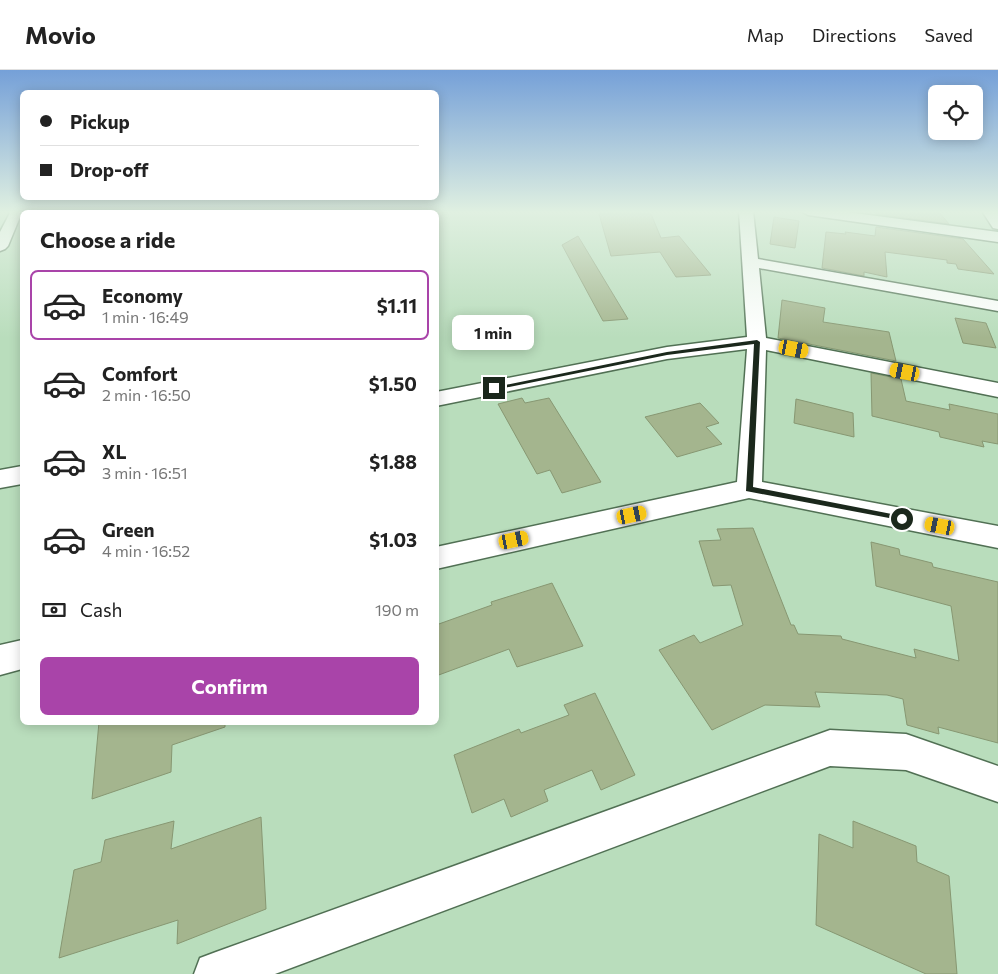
<!DOCTYPE html>
<html lang="en">
<head>
<meta charset="utf-8">
<style>
	:root { --surface:#fff; --page:#f6f6f6; --text:#222; --muted:#767676; --line:#e0e0e0; --accent:#a944a9 }
	body { margin:0; font-family:Commissioner,sans-serif; background:var(--page); color:var(--text); height:100vh; display:flex; flex-direction:column; font-size:19px; white-space:nowrap }
	* { box-sizing:border-box; margin:0 }
	p { font-size:16px; color:var(--muted) }
	.icon { flex:none; width:28px; height:28px; fill:none; stroke:currentColor; stroke-width:2; stroke-linecap:round; stroke-linejoin:round }
	.map { position:relative; flex:1; overflow:hidden }
	.panel { position:absolute; left:20px; top:140px; width:419px; height:515px; display:flex; flex-direction:column; background:var(--surface); border-radius:8px; box-shadow:0 2px 12px #0003 }
	.panel>* { flex:none }
	.top-card { position:absolute; left:20px; top:20px; width:419px; height:110px; border-radius:8px; box-shadow:0 2px 12px #0003; display:grid; align-content:center; height:110px; padding:0 20px; background:var(--surface) }
	.fabs { position:absolute; left:928px; top:15px; display:grid; gap:10px }
	.fabs a { display:grid; place-items:center; width:55px; height:55px; border-radius:8px; background:var(--surface); box-shadow:0 2px 12px #0003; font-size:25px }
	.end { position:absolute; width:22px; height:22px; margin:-11px; border:6px solid #1b281c; background:#fff; box-shadow:0 0 0 2px #fff }
	.from { border-radius:50% }
	.bubble { position:absolute; height:35px; border-radius:8px; background:var(--surface); box-shadow:0 2px 12px #0003; font-size:16px; font-weight:700; line-height:35px; text-align:center }
	.car { position:absolute; width:15px; height:30px; margin:-15px -8px; border-radius:6px; box-shadow:0 0 4px 1px #0007; background:linear-gradient(#f5c518 24%,#345 0 40%,#f5c518 0 76%,#345 0 86%,#f5c518 0) }
	.top-card b { display:flex; align-items:center; gap:18px; height:48px; font-size:19px }
	.top-card b+b { border-top:1px solid var(--line) }
	.top-card i { width:12px; height:12px; background:var(--text) }
	ul { padding:0; list-style:none }
	li { display:flex; align-items:center; gap:15px; height:70px; margin:0 10px 8px; padding:0 10px; border:2px solid transparent; border-radius:8px }
	li div { flex:1 }
	li b { display:block; font-size:19px }
	li em { font-style:normal; font-weight:700 }
	li.current { border-color:var(--accent) }
	li>.icon { width:45px; height:45px; stroke-width:1.5 }
	h2 { padding:0 20px; font-size:22px; line-height:60px }
	.pay { display:flex; align-items:center; gap:12px; height:55px; padding:0 20px; font-size:19px }
	.pay p { margin-inline-start:auto }
	.action { display:flex; gap:10px; margin-top:auto; padding:10px 20px }
	.action a { flex:1; height:58px; border-radius:8px; background:var(--accent); color:#fff; font-size:20px; font-weight:700; line-height:58px; text-align:center }
	header { display:flex; align-items:center; gap:30px; box-sizing:border-box; height:70px; padding:0 25px; background:var(--surface); border-bottom:1px solid var(--line) }
	header strong { font-size:24px }
	nav { display:flex; gap:28px; margin-inline-start:auto; font-size:18px }
	.map>svg:first-child { display:block }
</style>
</head>
<body>
<header>
<strong>Movio</strong>
<nav><a>Map</a><a>Directions</a><a>Saved</a></nav>
</header>
<div class="map">
<svg width="998" height="904" viewBox="0 0 998 904">
	<rect width="100%" height="100%" fill="#b9ddbc"/>
	<path fill="#a4b58e" stroke="#879772" d="M 609,141 L 638,141 L 639,144 L 651,144 L 661,168 L 679,166 L 711,205 L 676,207 L 660,182 L 611,186 L 599,144 L 610,144 Z
		M 876,141 L 938,141 L 949,154 L 876,144 Z
		M 774,147 L 799,151 L 795,178 L 770,174 Z
		M 876,157 L 963,169 L 994,204 L 958,199 L 956,194 L 947,193 L 947,190 L 885,182 L 887,207 L 864,202 L 864,206 L 822,198 L 826,162 L 846,164 L 845,162 L 875,166 Z
		M 578,166 L 628,249 L 603,251 L 562,175 Z
		M 782,230 L 825,238 L 823,252 L 889,262 L 896,291 L 778,268 Z
		M 955,248 L 986,253 L 996,278 L 963,273 Z
		M 871,303 L 901,309 L 906,331 L 950,340 L 949,334 L 998,344 L 998,374 L 982,371 L 984,377 L 940,367 L 939,362 L 872,346 Z
		M 522,328 L 525,333 L 549,328 L 601,412 L 562,423 L 550,400 L 537,404 L 498,334 Z
		M 796,329 L 853,343 L 854,367 L 794,353 Z
		M 700,333 L 719,353 L 706,357 L 722,374 L 677,387 L 645,347 Z
		M 753,458 L 791,555 L 794,555 L 798,564 L 841,566 L 842,569 L 916,588 L 914,579 L 959,591 L 951,536 L 876,516 L 871,472 L 899,479 L 900,485 L 932,493 L 933,497 L 998,512 L 998,673 L 938,657 L 939,664 L 907,655 L 903,629 L 887,625 L 815,622 L 820,637 L 765,635 L 712,660 L 659,580 L 694,565 L 700,573 L 743,555 L 731,515 L 713,516 L 699,471 L 721,470 L 717,459 Z
		M 552,513 L 583,576 L 517,597 L 509,579 L 436,606 L 436,555 L 492,535 L 491,532 Z
		M 595,623 L 635,705 L 601,720 L 592,700 L 544,720 L 548,731 L 511,747 L 504,729 L 472,743 L 454,685 L 519,659 L 521,663 L 569,645 L 564,635 Z
		M 99,652 L 225,652 L 225,657 L 172,675 L 171,702 L 92,729 Z
		M 261,747 L 266,839 L 177,874 L 178,850 L 59,888 L 74,800 L 101,792 L 105,770 L 174,751 L 171,779 Z
		M 853,751 L 916,776 L 917,792 L 949,806 L 957,904 L 926,904 L 816,855 L 819,764 L 853,778 Z"/>
	<g fill="none" stroke-linecap="round" stroke-linejoin="round">
		<g stroke="#517054" stroke-width="3">
			<path id="minor" d="M 11,141 L 25,141 L 22,142 L 8,176 L 5,179 L 0,181 L 0,162 Z
				M 739,141 L 753,141 L 758,189 L 998,231 L 998,241 L 759,198 L 766,268 L 998,313 L 998,327 L 766,280 L 762,412 L 998,456 L 998,478 L 749,428 L 436,499 L 436,477 L 737,412 L 747,279 L 667,289 L 436,336 L 436,322 L 667,277 L 747,267 Z
				M 801,141 L 839,141 L 998,162 L 998,172 L 808,145 Z
				M 982,141 L 996,141 L 998,144 L 998,159 L 993,158 Z
				M 22,396 L 22,414 L 0,418 L 0,400 Z
				M 22,570 L 22,599 L 0,605 L 0,575 Z
				M 830,660 L 906,664 L 998,696 L 998,732 L 906,700 L 830,696 L 275,904 L 194,904 L 200,888 L 216,882 Z"/>
		</g>
		<use href="#minor" fill="#fff" fill-rule="evenodd"/>
	</g>
	<linearGradient id="sky" x2="0" y2="1"><stop stop-color="#75a0d8"/><stop offset="0.53" stop-color="#e0f0e1"/><stop offset="1" stop-color="#e0f0e1" stop-opacity="0"/></linearGradient>
	<rect width="998" height="268" fill="url(#sky)"/>
	<path fill="#1b281c" d="M 757,270 L 760,272 L 753,417 L 902,446 L 906,449 L 905,451 L 746,421 L 754,274 L 667,285 L 494,320 L 491,318 L 667,282 Z"/>
</svg>
<div class="fabs">
<a><svg class="icon" aria-label="locate" viewBox="0 0 24 24"><circle cx="12" cy="12" r="6"/><path d="M12 2v4M12 18v4M2 12h4M18 12h4"/></svg></a>
</div>
<i class="end from" style="left:902px;top:449px"></i>
<i class="end" style="left:494px;top:318px"></i>
<div class="bubble" style="left:452px;top:245px;width:82px">1 min</div>
<i class="car" style="left:794px;top:279px;rotate:101deg"></i>
<i class="car" style="left:905px;top:302px;rotate:281deg"></i>
<i class="car" style="left:632px;top:445px;rotate:78deg"></i>
<i class="car" style="left:940px;top:456px;rotate:281deg"></i>
<i class="car" style="left:514px;top:470px;rotate:78deg"></i>
<div class="top-card">
<b><i class="from"></i>Pickup</b>
<b><i></i>Drop-off</b>
</div>
<section class="panel">
<h2>Choose a ride</h2>
<ul>
<li class="current"><svg class="icon" aria-label="car" viewBox="0 0 24 24"><path d="M5 17H2v-5l4-1 3-4h7l3 4 3 1v5h-3M9 17h6M6 11h13"/><circle cx="7" cy="17" r="2"/><circle cx="17" cy="17" r="2"/></svg><div><b>Economy</b><p>1 min · 16:49</p></div><em>$1.11</em></li>
<li><svg class="icon" aria-label="car" viewBox="0 0 24 24"><path d="M5 17H2v-5l4-1 3-4h7l3 4 3 1v5h-3M9 17h6M6 11h13"/><circle cx="7" cy="17" r="2"/><circle cx="17" cy="17" r="2"/></svg><div><b>Comfort</b><p>2 min · 16:50</p></div><em>$1.50</em></li>
<li><svg class="icon" aria-label="car" viewBox="0 0 24 24"><path d="M5 17H2v-5l4-1 3-4h7l3 4 3 1v5h-3M9 17h6M6 11h13"/><circle cx="7" cy="17" r="2"/><circle cx="17" cy="17" r="2"/></svg><div><b>XL</b><p>3 min · 16:51</p></div><em>$1.88</em></li>
<li><svg class="icon" aria-label="car" viewBox="0 0 24 24"><path d="M5 17H2v-5l4-1 3-4h7l3 4 3 1v5h-3M9 17h6M6 11h13"/><circle cx="7" cy="17" r="2"/><circle cx="17" cy="17" r="2"/></svg><div><b>Green</b><p>4 min · 16:52</p></div><em>$1.03</em></li>
</ul>
<div class="pay"><svg class="icon" aria-label="cash" viewBox="0 0 24 24"><path d="M3 7h18v10H3z"/><circle cx="12" cy="12" r="2"/></svg>Cash<p>190 m</p></div>
<div class="action"><a>Confirm</a></div>
</section>
</div>
</body>
</html>
